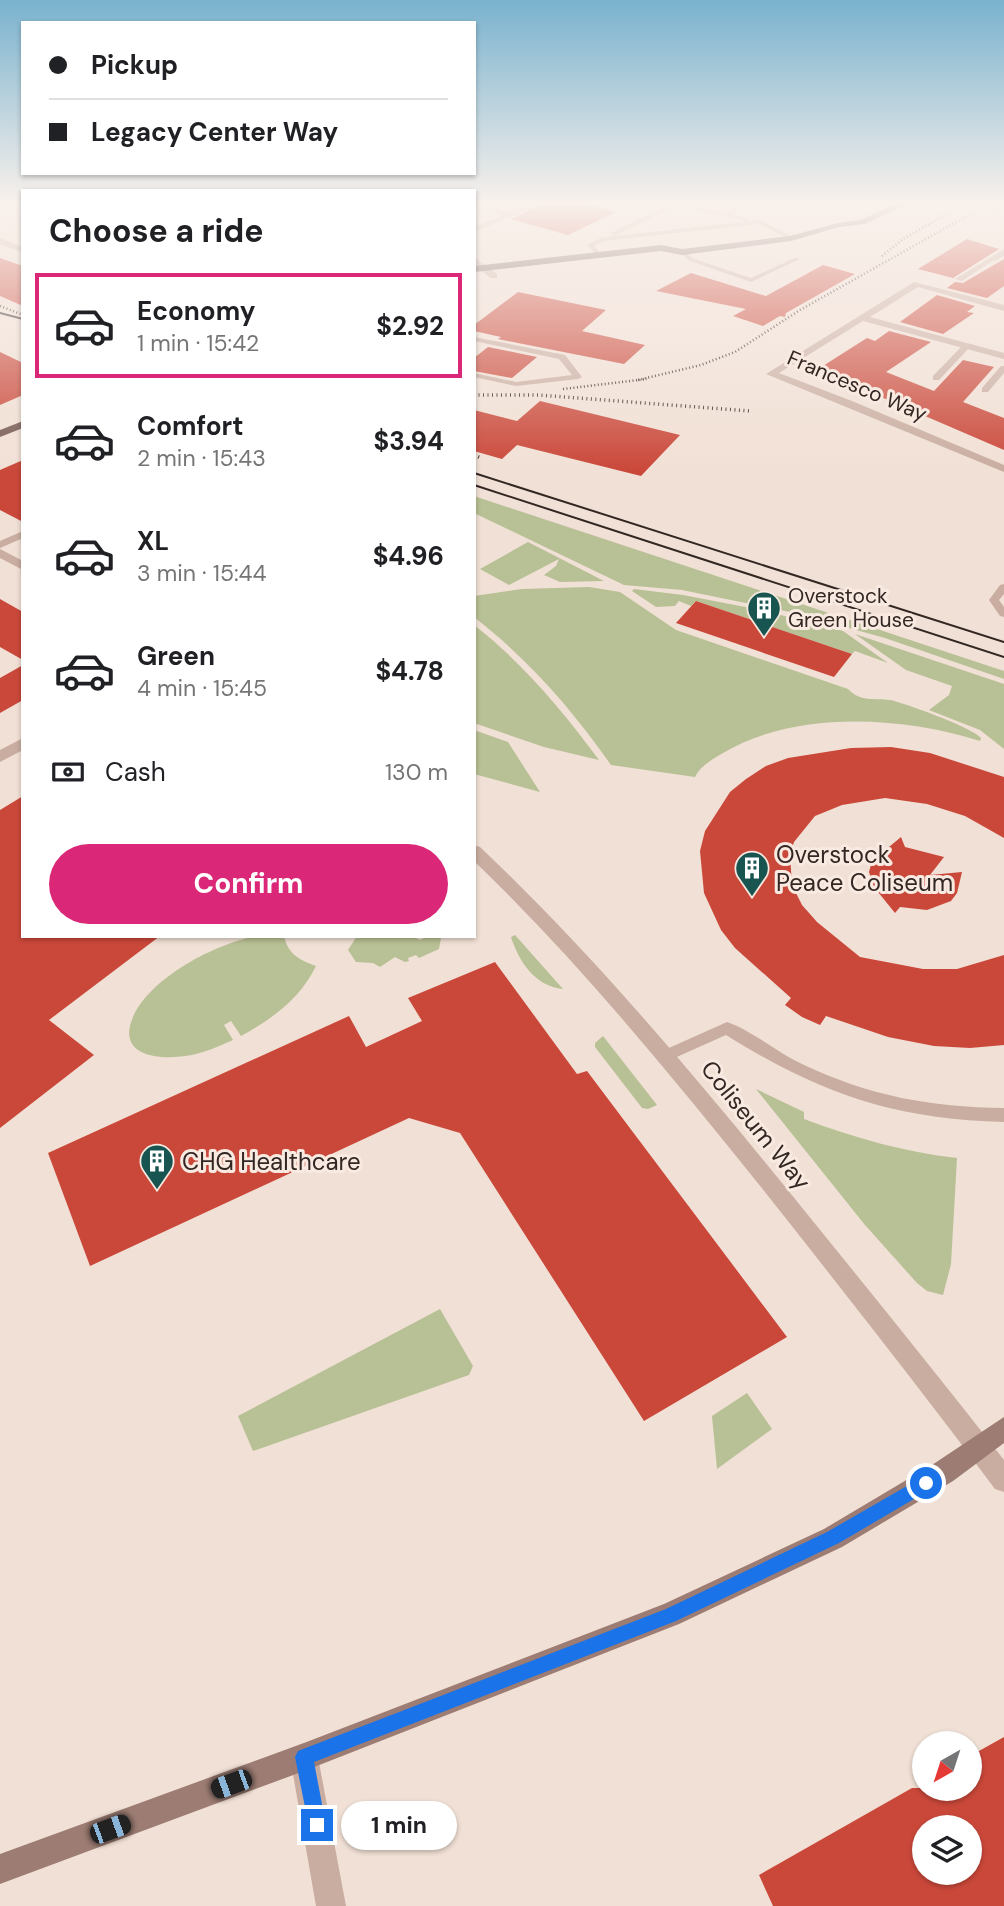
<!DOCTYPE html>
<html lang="en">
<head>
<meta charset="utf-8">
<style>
	:root { --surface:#fff; --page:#f2f2f2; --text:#202124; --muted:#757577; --line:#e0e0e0; --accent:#db2777 }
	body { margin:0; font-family:"DM Sans",sans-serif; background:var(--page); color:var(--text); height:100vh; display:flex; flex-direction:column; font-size:26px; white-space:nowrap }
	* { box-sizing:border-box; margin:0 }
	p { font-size:23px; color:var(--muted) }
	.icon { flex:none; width:38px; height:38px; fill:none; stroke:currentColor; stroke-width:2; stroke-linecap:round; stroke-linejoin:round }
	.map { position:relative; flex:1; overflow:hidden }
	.sheet { position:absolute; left:21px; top:189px; width:455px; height:749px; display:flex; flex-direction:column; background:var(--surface); border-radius:0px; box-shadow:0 2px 5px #0004 }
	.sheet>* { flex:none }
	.hud { position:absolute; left:21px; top:21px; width:455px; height:154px; border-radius:0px; box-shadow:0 2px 5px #0004; display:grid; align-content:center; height:154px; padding:0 28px; background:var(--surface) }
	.needle { width:46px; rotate:219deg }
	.buttons { position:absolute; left:912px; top:1731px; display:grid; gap:14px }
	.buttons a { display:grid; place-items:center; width:70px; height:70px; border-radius:50%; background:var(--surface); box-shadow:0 2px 5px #0004; font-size:35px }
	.end { position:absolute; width:32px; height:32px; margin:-16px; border:9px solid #1a73e8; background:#fff; box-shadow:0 0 0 4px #fff }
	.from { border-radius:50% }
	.bubble { position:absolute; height:49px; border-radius:24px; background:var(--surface); box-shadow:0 2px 5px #0004; font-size:23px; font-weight:700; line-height:49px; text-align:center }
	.car { position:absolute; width:21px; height:42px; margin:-21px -10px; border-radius:9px; box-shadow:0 0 5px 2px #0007; background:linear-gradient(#222 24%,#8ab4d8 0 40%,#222 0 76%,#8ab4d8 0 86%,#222 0) }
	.hud b { display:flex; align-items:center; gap:24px; height:66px; font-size:26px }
	.hud b+b { border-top:2px solid var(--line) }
	.hud i { width:18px; height:18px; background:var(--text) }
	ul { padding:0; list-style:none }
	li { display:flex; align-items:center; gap:21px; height:105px; margin:0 14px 10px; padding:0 14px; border:4px solid transparent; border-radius:0px }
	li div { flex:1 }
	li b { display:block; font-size:26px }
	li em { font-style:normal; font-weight:700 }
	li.on { border-color:var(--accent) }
	li>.icon { width:63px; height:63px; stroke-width:1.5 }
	h2 { padding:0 28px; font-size:32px; line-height:84px }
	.pay { display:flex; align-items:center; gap:18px; height:77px; padding:0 28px; font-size:26px }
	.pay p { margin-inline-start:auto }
	.button { display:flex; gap:14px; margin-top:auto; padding:14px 28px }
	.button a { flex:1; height:80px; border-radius:42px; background:var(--accent); color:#fff; font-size:28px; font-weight:700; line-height:80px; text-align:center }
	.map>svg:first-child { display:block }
</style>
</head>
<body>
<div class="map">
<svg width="1004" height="1906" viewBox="0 0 1004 1906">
	<rect width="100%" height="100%" fill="#f1e0d5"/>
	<path fill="#b8c095" d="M 474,496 L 1004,671 L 1004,679 L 885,638 L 795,613 L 682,590 L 624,585 L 474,513 Z
		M 528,542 L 604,581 L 560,582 L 544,575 L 556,566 L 559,559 L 509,585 L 480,569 Z
		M 589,587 L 620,592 L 676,630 L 848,689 C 860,702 874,698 890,700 C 905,703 973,728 981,738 L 980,741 C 902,716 795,710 723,753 C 713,759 700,766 695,777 L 611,765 C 572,709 528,659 474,617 L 474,596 L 522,589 Z
		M 634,589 L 683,595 L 761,610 L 843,631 L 888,663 L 855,651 L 852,654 L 696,601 L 691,606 L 679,601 L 675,606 L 656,607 L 632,591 Z
		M 474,625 C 523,663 562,710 599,760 L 544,747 L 474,723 Z
		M 855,634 L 1004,684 L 1004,749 L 980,730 L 929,710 L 949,695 L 952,686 L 906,670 Z
		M 474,730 L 508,742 L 540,792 L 474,774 Z
		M 515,935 L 563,989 C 535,986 519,962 511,937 Z
		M 256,936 L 284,936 C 288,954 299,960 316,966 C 300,999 272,1019 241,1036 L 231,1021 L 224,1025 L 233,1040 C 223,1044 213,1049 203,1052 C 176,1061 113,1063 133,1017 C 151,977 215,944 256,936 Z
		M 357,936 L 412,936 L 420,940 L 428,936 L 441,938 L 439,949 L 419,958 L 416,955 L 408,958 L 409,961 L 405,962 L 395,957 L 380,967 L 373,963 L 356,962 L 348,950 Z
		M 603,1036 L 657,1105 L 648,1109 L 642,1108 L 595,1047 L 595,1043 Z
		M 756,1089 L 804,1112 L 804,1119 C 855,1138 904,1152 957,1158 L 951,1264 L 943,1295 L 927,1291 L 917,1283 L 865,1225 Z
		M 440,1309 L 473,1366 L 469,1375 L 253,1451 L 238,1416 Z
		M 747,1393 L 772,1429 L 717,1469 L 712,1416 Z"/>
	<path fill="#ca483a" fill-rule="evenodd" d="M 542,204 L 583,204 L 616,212 L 568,235 L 511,219 Z
		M 967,239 L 999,249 L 953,278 L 918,269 Z
		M 0,258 L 23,266 L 23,306 L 0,296 Z
		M 1004,259 L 1004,286 L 987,298 L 947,288 L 955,282 L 963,283 Z
		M 823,265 L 855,274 L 786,313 L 785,317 L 780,316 L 763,326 L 733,316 L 746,309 L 656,291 L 691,273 L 766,296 Z
		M 518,292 L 606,310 L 582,331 L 645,345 L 624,364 L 498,339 L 501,337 L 474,331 L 474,325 Z
		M 937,295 L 975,306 L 967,312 L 974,313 L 943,334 L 900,322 Z
		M 889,331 L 931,342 L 886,372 L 934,391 L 963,360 L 994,367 L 963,402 L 1004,418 L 1004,450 L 874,394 L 878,392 L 815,371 L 867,338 L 875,341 Z
		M 488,347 L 537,357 L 512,378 L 474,371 L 474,358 Z
		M 0,352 L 23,363 L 23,395 L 0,405 Z
		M 540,401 L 680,435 L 641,476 L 517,445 L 502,459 L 474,451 L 474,410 L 517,421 Z
		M 23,460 L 23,522 L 0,510 L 0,470 Z
		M 0,599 L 23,612 L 23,660 L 0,647 Z
		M 696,601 L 852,654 L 834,677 L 676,623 Z
		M 23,665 L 23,700 L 0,713 L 0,678 Z
		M 891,747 L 930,753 L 1004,777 L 1004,838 L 965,816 L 927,804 L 885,798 L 842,805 L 815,816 L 794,842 L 790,855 L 792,885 L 802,905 L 817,922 L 860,957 L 923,969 L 957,969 L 1004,955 L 1004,1045 L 970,1048 L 934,1046 L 888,1037 L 826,1016 L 820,1025 L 802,1017 L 785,1005 L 791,998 L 735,948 L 721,930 L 704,893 L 700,851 L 705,831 L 730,792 L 746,779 L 766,766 L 788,758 L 851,748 Z
		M 23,796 L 23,936 L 160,936 L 49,1020 L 94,1055 L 0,1128 L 0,810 Z
		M 901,837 L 905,847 L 944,857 L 930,875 L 962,872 L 957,893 L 951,901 L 927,910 L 900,907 L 895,913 L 874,887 L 869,872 L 872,861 Z
		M 495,962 L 577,1074 L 587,1071 L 787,1337 L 644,1421 L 460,1133 L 409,1118 L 90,1266 L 48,1153 L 349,1016 L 366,1047 L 422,1021 L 408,998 Z
		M 1004,1737 L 1004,1906 L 773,1906 L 759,1875 L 912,1788 L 970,1788 L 970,1756 ZM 924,1827 L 970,1827 L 970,1872 L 924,1872 Z"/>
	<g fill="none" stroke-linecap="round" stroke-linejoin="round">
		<path fill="#c9ada1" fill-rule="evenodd" d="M 670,204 L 684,204 L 726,213 L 738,204 L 745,204 L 732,214 L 749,219 L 746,221 L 676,206 L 614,236 L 760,220 L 794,238 L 789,239 L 759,224 L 604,241 L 594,246 L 601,254 L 598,256 L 587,245 L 601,238 L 613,236 L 611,233 Z
			M 968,204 L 998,207 L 1004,204 L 1004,209 L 999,211 Z
			M 680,251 L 684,251 L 694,259 L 751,278 L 795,258 L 800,259 L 751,282 L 690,261 L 680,253 Z
			M 990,258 L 995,259 L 962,281 L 955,279 Z
			M 474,337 L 565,355 L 582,377 L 578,379 L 516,386 L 474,377 L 474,373 L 516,382 L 572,375 L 559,359 L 474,341 Z
			M 962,346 L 969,348 L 939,380 L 933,380 L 933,376 Z
			M 1001,366 L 1004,366 L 1004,373 L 988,392 L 982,392 L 982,388 Z
			M 23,531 L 23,538 L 0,548 L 0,541 Z
			M 1004,584 L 1004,594 L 999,600 L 1004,607 L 1004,617 L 1000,616 L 989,600 L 1000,585 Z
			M 727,1022 C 751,1030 778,1053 802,1064 C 869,1096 930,1107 1004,1108 L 1004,1122 C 892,1119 821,1094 726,1035 L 670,1060 L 665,1062 L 660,1060 L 657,1056 L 660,1052 Z"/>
		<path fill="#c9ada1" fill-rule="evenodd" d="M 474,204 L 512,213 L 513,215 L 509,217 L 474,208 Z
			M 0,238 L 23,247 L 23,253 L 0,244 Z
			M 1004,249 L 1004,256 L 995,261 L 988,259 Z
			M 914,282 L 1004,305 L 1004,311 L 918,287 L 870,317 L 1004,353 L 1004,359 L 863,321 L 779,373 L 852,401 L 1004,465 L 1004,472 L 766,374 Z
			M 304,1743 L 314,1747 L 318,1757 L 346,1906 L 316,1906 L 290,1757 L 294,1747 Z"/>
		<path fill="#c9ada1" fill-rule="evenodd" d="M 529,204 L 540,204 L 474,232 L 474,227 Z
			M 474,257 L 497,274 L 497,278 L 491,278 L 474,265 Z
			M 0,549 L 23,561 L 23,570 L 0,558 Z
			M 23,738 L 23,750 L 0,762 L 0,750 Z
			M 474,845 L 480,847 C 588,949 684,1063 778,1178 C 854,1272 930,1365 1004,1460 L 1004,1492 L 995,1489 C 919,1387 840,1287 761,1187 C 670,1074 579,962 474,861 Z"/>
		<path fill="#9c7c73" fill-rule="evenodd" d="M 1004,1417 L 1004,1443 L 953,1481 L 842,1547 L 679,1624 L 304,1771 L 0,1884 L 0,1854 L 304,1743 L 664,1604 L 824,1529 L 935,1463 Z"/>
		<path fill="#765b54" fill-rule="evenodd" d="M 896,204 L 907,204 L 865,224 L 839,227 L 791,241 L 682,255 L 661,251 L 474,272 L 474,266 L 661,245 L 682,249 L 790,236 L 838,223 L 860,220 Z
			M 23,421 L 23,428 L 0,437 L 0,430 Z"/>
		<path stroke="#332724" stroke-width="2" d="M 0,313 L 23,319
			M 474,473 L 1004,642
			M 474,485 L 1004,657"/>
		<path stroke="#332724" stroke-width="2.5" stroke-dasharray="1 2.5" stroke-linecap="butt" d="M 882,256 L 903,239 L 952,211
			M 0,306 L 23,315
			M 638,380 L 701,365 L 735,352 L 800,310 L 974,212
			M 563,389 L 647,379"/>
		<path stroke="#332724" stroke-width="3.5" stroke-dasharray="1 3.5" stroke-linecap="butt" d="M 474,395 L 538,395 L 750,411
			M 474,455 L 481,458"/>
	</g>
	<linearGradient id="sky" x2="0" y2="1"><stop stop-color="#79b2ce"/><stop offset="0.43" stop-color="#f9f1ec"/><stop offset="1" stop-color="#f9f1ec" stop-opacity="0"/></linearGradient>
	<rect width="1004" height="471" fill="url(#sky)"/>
	<path fill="#1a73e8" d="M 926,1475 L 931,1477 L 934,1483 L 931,1489 L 839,1543 L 676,1621 L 314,1762 L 326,1825 L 323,1832 L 317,1835 L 310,1832 L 295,1757 L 298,1751 L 666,1609 L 827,1532 Z"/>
	<defs>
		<g id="building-pin" transform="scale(1.75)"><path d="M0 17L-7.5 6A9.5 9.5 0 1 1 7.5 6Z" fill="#195550" stroke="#f9eae1"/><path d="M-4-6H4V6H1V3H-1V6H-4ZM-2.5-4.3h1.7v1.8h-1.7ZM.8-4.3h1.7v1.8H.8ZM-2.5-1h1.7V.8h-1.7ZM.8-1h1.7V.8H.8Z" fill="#fff"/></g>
	</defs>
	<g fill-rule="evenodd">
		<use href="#building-pin" x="764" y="608"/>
		<use href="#building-pin" x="752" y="868"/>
		<use href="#building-pin" x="157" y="1161"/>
	</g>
	<g text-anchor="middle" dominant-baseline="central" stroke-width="6" stroke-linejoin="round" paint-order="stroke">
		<g font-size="21" fill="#332724" stroke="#f9eae1">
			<text transform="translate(857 386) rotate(23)">Francesco Way</text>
		</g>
		<g font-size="21" fill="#332724" stroke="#f9eae1" text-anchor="start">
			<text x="788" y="596">Overstock<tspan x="788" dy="24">Green House</tspan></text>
		</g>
		<g font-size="24" fill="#332724" stroke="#f9eae1" text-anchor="start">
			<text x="776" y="854">Overstock<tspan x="776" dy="28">Peace Coliseum</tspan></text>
			<text x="182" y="1161">CHG Healthcare</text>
		</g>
		<g font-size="24" fill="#332724" stroke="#f9eae1">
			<text transform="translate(756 1125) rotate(51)">Coliseum Way</text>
		</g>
	</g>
</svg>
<div class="buttons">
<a><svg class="needle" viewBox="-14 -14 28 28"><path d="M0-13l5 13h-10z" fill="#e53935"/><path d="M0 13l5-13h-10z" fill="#757577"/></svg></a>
<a><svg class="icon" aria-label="layers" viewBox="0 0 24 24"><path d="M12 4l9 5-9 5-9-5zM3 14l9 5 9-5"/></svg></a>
</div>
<i class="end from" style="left:926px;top:1483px"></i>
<i class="end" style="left:317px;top:1825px"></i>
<div class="bubble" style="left:341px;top:1801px;width:116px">1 min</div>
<i class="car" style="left:231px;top:1784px;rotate:250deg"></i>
<i class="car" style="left:110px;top:1829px;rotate:70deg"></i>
<div class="hud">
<b><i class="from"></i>Pickup</b>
<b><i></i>Legacy Center Way</b>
</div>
<section class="sheet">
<h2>Choose a ride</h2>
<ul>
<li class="on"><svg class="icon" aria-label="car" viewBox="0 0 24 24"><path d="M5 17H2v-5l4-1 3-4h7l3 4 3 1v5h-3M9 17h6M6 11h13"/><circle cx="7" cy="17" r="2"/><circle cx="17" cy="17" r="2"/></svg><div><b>Economy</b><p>1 min · 15:42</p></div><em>$2.92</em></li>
<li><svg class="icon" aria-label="car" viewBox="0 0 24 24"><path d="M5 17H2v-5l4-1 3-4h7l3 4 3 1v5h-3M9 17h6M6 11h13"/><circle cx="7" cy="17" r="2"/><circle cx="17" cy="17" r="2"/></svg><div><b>Comfort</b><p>2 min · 15:43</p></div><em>$3.94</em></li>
<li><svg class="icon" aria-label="car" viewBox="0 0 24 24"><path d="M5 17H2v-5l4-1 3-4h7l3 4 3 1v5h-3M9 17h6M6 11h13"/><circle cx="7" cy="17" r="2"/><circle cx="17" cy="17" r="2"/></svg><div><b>XL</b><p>3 min · 15:44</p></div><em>$4.96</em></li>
<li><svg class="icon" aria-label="car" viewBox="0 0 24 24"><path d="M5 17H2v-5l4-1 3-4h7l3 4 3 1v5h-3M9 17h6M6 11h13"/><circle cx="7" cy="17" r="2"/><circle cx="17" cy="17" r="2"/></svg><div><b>Green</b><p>4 min · 15:45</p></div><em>$4.78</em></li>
</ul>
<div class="pay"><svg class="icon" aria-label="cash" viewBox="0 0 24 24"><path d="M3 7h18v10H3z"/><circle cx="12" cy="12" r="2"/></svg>Cash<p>130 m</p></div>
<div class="button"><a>Confirm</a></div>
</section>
</div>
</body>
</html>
